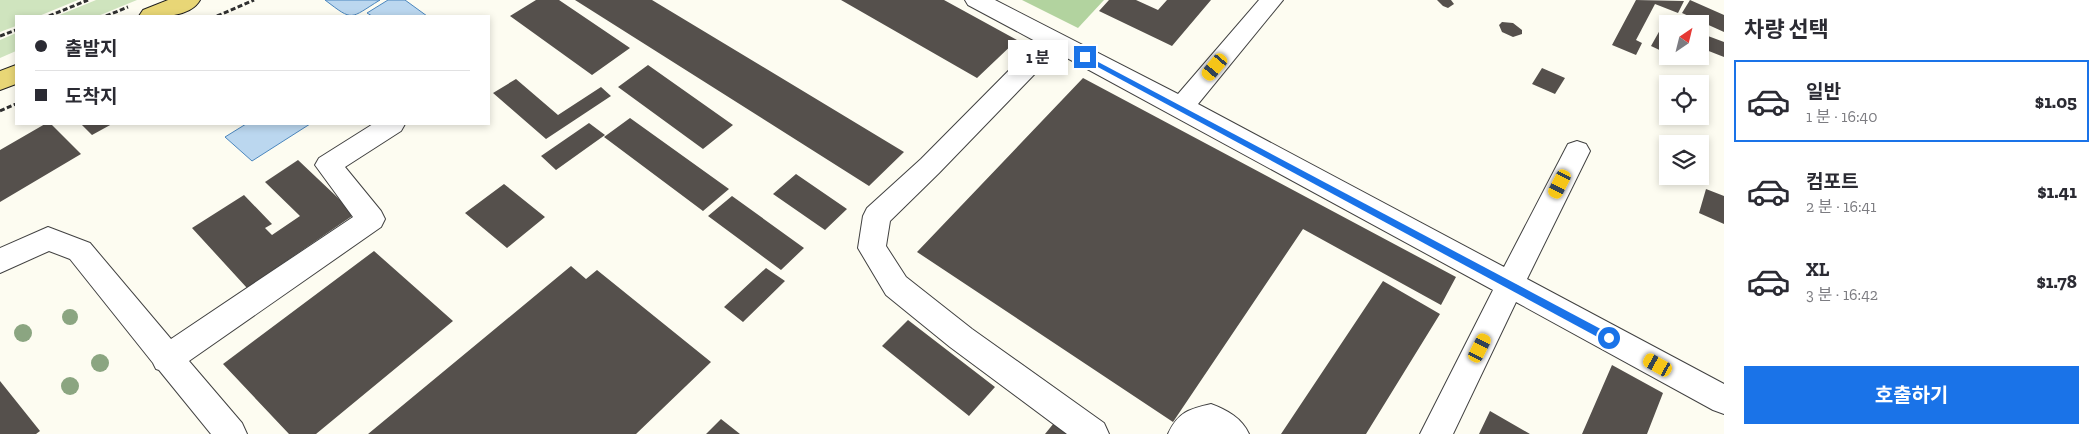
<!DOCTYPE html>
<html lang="ko">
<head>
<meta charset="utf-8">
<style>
	:root { --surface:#fff; --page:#f2f2f3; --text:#2b2b33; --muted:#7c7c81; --line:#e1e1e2; --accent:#1a73e8 }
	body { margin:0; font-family:"Zilla Slab","Noto Sans KR",serif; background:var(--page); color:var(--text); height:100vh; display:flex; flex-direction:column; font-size:19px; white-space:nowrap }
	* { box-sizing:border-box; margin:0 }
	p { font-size:16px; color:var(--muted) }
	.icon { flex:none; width:28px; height:28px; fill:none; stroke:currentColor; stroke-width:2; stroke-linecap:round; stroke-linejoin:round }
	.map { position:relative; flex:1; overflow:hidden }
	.sheet { display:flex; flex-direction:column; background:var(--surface); width:375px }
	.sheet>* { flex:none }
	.top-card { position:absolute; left:15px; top:15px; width:475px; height:110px; border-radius:0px; box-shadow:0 2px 8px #0003; display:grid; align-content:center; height:110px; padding:0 20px; background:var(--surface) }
	.needle { width:32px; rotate:35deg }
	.tools { position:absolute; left:1659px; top:15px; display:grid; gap:10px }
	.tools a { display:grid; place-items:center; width:50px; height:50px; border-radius:0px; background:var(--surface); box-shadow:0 2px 8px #0003; font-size:25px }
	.end { position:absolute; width:22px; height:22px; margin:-11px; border:6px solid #1a73e8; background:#fff; box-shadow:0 0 0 2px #fff }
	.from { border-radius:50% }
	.bubble { position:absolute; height:35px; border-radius:0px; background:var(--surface); box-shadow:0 2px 8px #0003; font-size:16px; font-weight:700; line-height:35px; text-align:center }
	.car { position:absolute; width:15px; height:30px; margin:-15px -8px; border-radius:6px; box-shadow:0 0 4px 1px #0007; background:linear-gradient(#f5c518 24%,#345 0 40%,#f5c518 0 76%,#345 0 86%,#f5c518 0) }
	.top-card b { display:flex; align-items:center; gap:18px; height:48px; font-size:19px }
	.top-card b+b { border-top:1px solid var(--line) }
	.top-card i { width:12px; height:12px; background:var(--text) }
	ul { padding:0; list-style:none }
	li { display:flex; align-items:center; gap:15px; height:82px; margin:0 10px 8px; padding:0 10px; border:2px solid transparent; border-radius:0px }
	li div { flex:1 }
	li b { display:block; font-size:19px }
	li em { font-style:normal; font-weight:700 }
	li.active { border-color:var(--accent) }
	li>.icon { width:45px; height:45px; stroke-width:1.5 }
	h2 { padding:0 20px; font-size:22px; line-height:60px }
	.button { display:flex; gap:10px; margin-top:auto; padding:10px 20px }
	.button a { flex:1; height:58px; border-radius:0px; background:var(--accent); color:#fff; font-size:20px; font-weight:700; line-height:58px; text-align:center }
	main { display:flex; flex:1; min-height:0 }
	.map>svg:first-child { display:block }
</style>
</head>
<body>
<main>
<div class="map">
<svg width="1724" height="434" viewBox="0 0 1724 434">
	<rect width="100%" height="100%" fill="#fdfcf1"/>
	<path fill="#cfe4be" d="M 0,0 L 78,0 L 39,16 L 16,16 L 16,26 L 0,32 Z
		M 96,0 L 137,0 L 98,16 L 57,16 Z
		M 16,33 L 16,51 L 0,58 L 0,40 Z"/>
	<path fill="#b2d39f" d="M 1022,0 L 1104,0 L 1078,28 Z"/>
	<path fill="#bbd7ef" stroke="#4b86bd" d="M 325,0 L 380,0 C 349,19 354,22 325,0 Z
		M 388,0 L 405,0 L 427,16 L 372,16 L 367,13 Z
		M 246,124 L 310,124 L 252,161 L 225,137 Z"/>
	<path fill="#55504c" d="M 536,0 L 559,0 L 630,48 L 592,75 L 510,16 Z
		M 575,0 L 652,0 L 904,152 L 869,186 Z
		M 841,0 L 944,0 L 1017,40 L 977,78 Z
		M 1109,0 L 1136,0 L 1158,10 L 1167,0 L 1211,0 L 1172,46 L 1099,11 Z
		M 1437,0 L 1451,0 L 1454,4 L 1448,8 L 1443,6 Z
		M 1636,0 L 1684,1 L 1678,13 L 1655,4 L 1636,40 L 1642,43 L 1636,55 L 1612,45 Z
		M 1690,0 L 1724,15 L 1724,32 L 1682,13 Z
		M 1502,22 L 1513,23 L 1522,30 L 1522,34 L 1513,37 L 1502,32 L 1499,25 Z
		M 1660,30 L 1668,33 L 1668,54 L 1651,46 Z
		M 1700,33 L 1724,42 L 1724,57 L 1701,48 Z
		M 1673,56 L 1692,56 L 1688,63 Z
		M 648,65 L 733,125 L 703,149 L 618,87 Z
		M 1542,68 L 1565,78 L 1555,94 L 1532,84 Z
		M 1083,78 L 1456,277 L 1441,305 L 1303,229 L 1173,422 L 917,252 Z
		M 516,79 L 558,115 L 601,87 L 611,96 L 546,139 L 493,93 Z
		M 630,118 L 729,189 L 703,211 L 604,137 Z
		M 589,123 L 605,135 L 556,170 L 541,156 Z
		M 45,124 L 51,124 L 81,154 L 0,202 L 0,150 Z
		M 81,124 L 112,124 L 92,135 Z
		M 298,160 L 355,214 L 247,288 L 192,228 L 244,195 L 272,224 L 265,228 L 272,235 L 300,216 L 265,182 Z
		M 796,174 L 847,209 L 825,230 L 773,194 Z
		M 504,184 L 545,217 L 507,248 L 465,213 Z
		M 1706,189 L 1724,196 L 1724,224 L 1699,213 Z
		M 732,196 L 804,248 L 781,270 L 708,216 Z
		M 374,251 L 453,321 L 316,434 L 289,434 L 223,364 Z
		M 571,266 L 586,279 L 597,270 L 711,362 L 636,434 L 368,434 Z
		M 766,268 L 785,281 L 743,322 L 724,307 Z
		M 1383,281 L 1440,314 L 1366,434 L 1281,434 Z
		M 908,320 L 995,387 L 969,416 L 882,346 Z
		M 1612,365 L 1663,393 L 1647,434 L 1582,434 Z
		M 0,381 L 40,431 L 36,434 L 0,434 Z
		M 1490,411 L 1530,434 L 1479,434 Z
		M 1058,418 L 1079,434 L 1045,434 Z
		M 721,419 L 740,434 L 706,434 Z"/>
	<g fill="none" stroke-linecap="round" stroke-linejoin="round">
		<g stroke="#414141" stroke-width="2">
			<path id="minor" d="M 965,0 L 995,0 L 1178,94 L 1259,0 L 1283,0 L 1198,104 L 1504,267 L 1568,144 L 1577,141 L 1586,144 L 1590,151 L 1527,279 L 1724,384 L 1724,414 L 1713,410 L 1516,302 L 1453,434 L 1420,434 L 1493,290 L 1056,52 L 939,173 L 890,221 L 886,246 L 906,277 L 972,329 L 1104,423 L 1109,434 L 1067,434 L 950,347 L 886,295 L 858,248 L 863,216 L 867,208 L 921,159 L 1037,42 L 968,5 Z
				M 373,124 L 405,124 L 401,131 L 345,167 L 381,211 L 385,219 L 381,227 L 189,361 L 242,423 L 247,434 L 211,434 L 159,370 L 156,369 L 153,363 L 70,259 L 49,251 L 0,273 L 0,248 L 48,227 L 90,243 L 171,339 L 353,217 L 315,165 L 319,158 Z
				M 1211,404 C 1227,410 1242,418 1249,434 L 1168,434 C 1178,412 1189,409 1211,404 Z"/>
		</g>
		<g stroke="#1f1f1f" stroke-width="2">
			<path id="major" d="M 168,0 L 200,0 C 190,18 158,17 139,16 L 143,10 Z
				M 16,65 L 16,84 L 0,90 L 0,71 Z"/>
		</g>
		<path stroke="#303030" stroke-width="3" stroke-dasharray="5 2.5" stroke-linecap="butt" d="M 49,16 L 88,0
			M 106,16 L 128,7
			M 217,16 L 254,0
			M 0,36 L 16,30
			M 0,111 L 16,104"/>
		<use href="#minor" fill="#fff" fill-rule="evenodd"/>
		<use href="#major" fill="#e8d676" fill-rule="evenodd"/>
	</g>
	<g fill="#8ba581">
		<circle cx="70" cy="317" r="8"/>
		<circle cx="23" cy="333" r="9"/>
		<circle cx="100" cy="363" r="9"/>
		<circle cx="70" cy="386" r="9"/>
	</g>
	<path fill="#1a73e8" d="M 1085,55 L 1612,335 L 1612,341 L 1605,341 L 1083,59 L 1083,56 Z"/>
</svg>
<div class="tools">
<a><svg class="needle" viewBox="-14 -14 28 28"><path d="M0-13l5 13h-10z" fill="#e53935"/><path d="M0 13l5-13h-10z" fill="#7c7c81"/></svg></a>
<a><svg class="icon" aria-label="locate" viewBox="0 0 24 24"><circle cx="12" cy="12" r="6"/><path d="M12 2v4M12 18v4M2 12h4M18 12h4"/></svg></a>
<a><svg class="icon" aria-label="layers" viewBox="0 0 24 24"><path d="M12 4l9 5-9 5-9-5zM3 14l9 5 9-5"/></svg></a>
</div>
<i class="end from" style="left:1609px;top:338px"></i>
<i class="end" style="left:1085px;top:57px"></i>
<div class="bubble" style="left:1008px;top:40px;width:60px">1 분</div>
<i class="car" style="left:1215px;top:67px;rotate:220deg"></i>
<i class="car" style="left:1560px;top:184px;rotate:207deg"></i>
<i class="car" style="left:1480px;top:348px;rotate:27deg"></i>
<i class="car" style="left:1658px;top:365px;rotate:299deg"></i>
<div class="top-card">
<b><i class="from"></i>출발지</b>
<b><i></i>도착지</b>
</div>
</div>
<section class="sheet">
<h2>차량 선택</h2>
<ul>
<li class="active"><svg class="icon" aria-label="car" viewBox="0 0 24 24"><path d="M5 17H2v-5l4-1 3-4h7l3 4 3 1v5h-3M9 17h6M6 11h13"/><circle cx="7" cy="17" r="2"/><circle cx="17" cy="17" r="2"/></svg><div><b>일반</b><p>1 분 · 16:40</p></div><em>$1.05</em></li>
<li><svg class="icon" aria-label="car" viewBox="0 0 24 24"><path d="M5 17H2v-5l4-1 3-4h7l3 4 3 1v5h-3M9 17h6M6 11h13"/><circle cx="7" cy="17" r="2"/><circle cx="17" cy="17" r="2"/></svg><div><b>컴포트</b><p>2 분 · 16:41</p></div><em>$1.41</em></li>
<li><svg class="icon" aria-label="car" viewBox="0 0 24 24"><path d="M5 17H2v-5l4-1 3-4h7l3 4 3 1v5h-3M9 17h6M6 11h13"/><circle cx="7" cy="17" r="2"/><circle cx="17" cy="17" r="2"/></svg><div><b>XL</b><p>3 분 · 16:42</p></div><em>$1.78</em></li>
</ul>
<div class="button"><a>호출하기</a></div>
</section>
</main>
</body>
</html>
